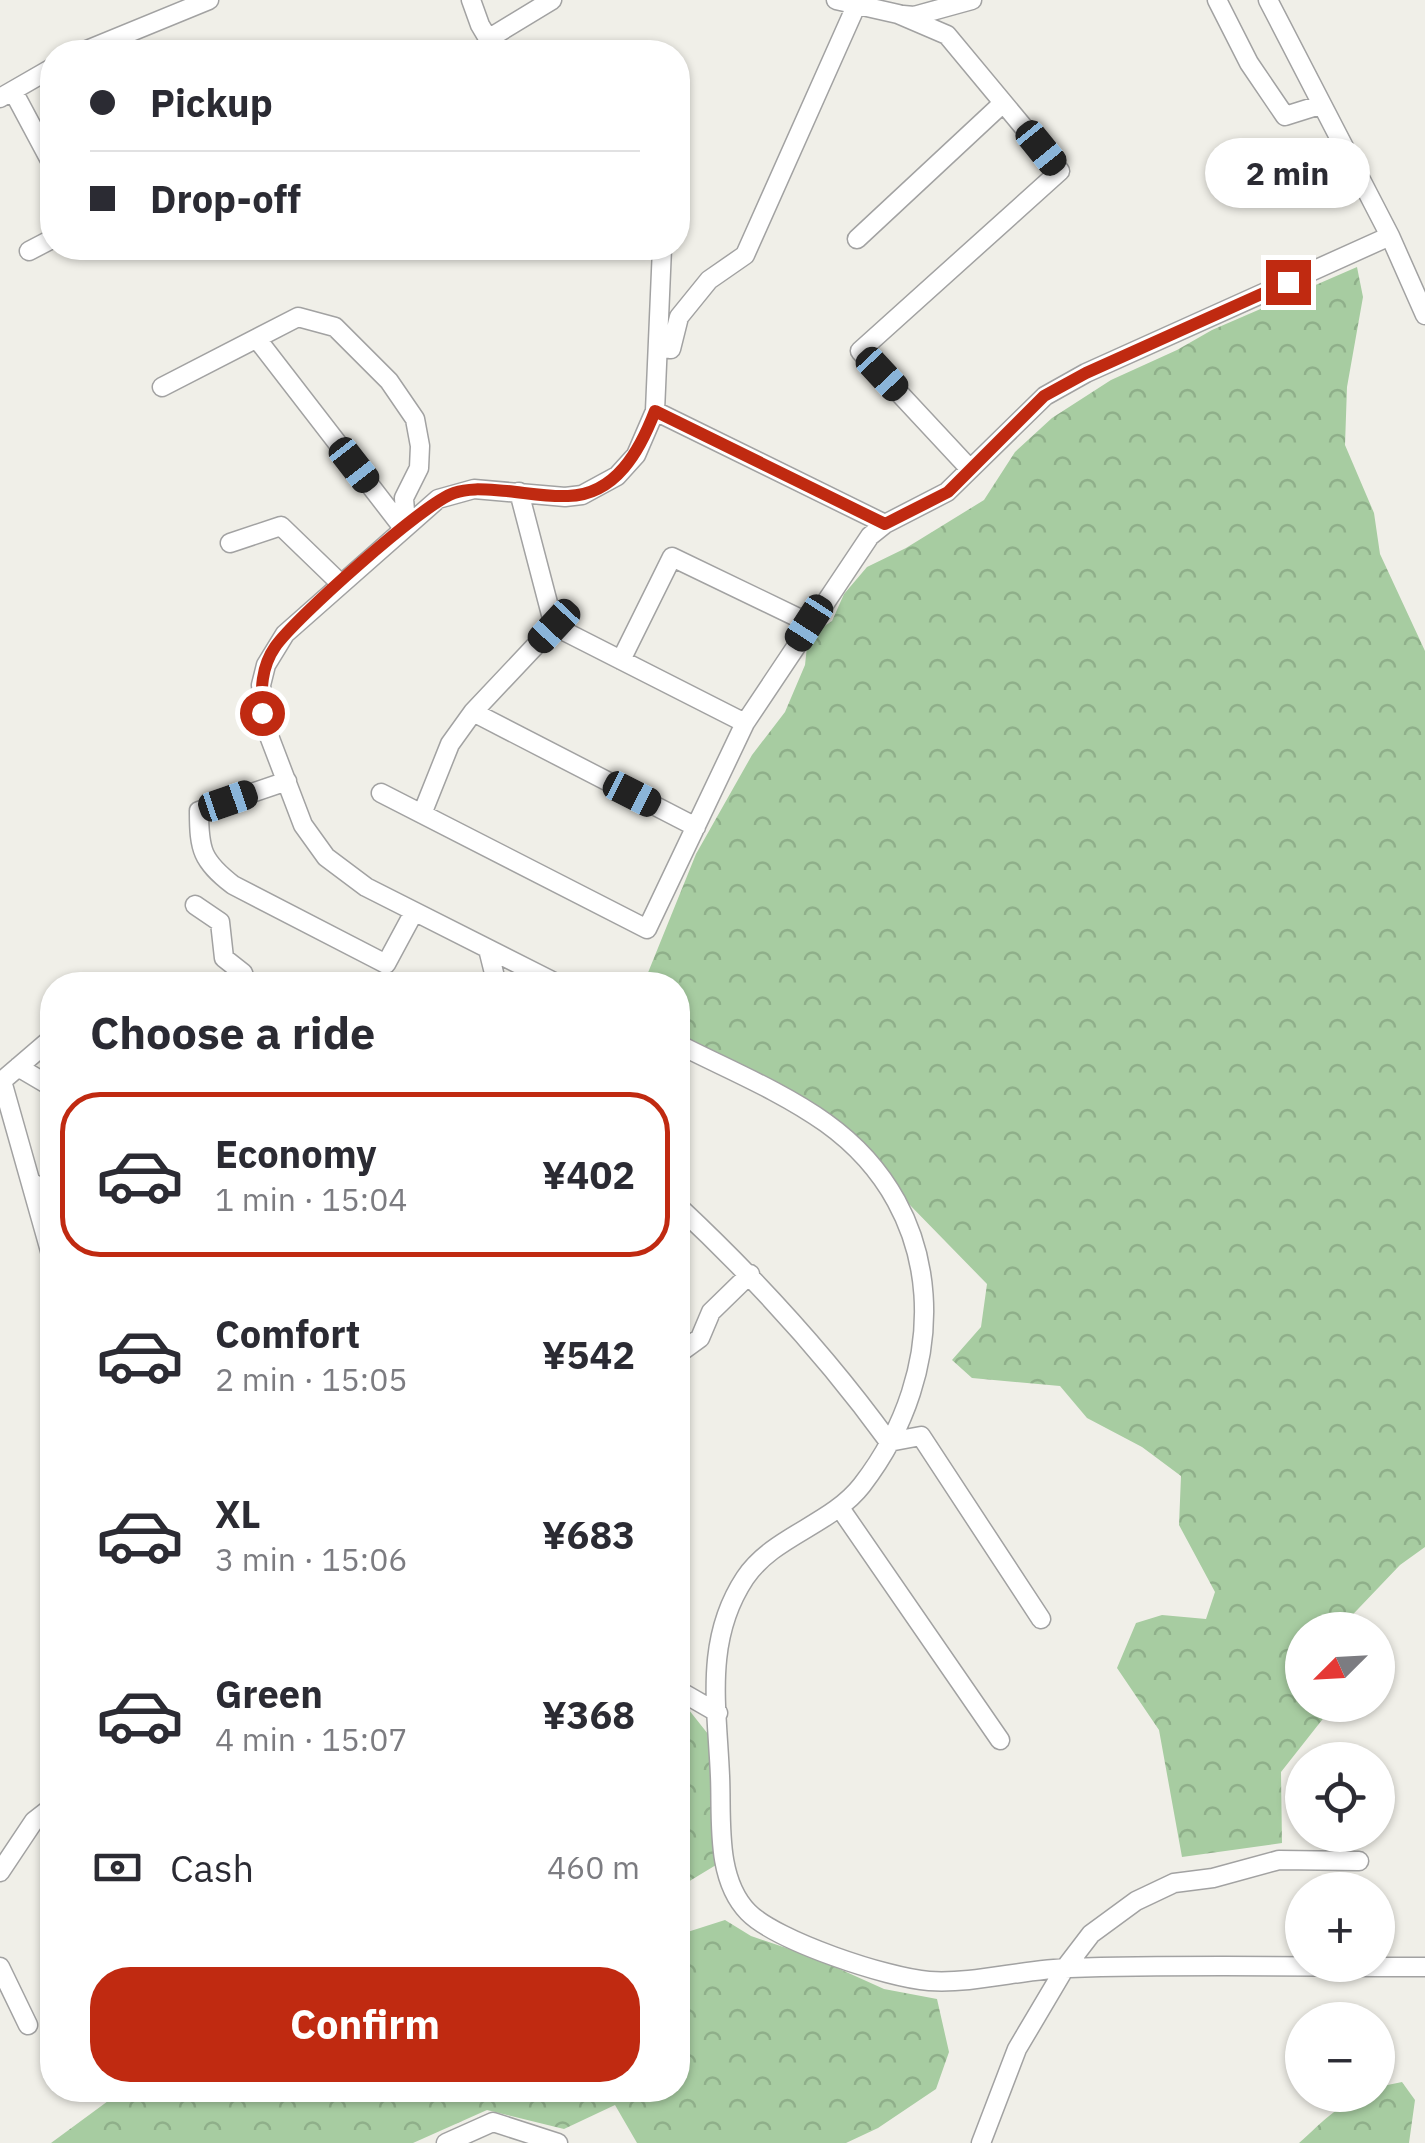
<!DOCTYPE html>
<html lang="en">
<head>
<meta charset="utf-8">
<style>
	:root { --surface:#fff; --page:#f7f7f7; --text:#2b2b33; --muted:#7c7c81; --line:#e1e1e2; --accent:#c02a11 }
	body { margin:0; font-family:"IBM Plex Sans",sans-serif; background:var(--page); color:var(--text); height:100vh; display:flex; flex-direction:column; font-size:38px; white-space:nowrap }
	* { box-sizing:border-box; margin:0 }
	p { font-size:32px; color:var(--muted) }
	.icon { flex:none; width:55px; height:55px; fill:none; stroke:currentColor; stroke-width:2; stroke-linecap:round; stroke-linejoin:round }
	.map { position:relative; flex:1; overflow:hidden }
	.drawer { position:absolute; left:40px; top:972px; width:650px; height:1130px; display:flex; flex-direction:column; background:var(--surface); border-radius:40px; box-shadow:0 2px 8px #0004 }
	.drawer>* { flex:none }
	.banner { position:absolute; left:40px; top:40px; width:650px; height:220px; border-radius:40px; box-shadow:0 2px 8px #0004; display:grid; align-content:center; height:220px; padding:0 50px; background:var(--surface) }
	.needle { width:65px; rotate:246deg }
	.buttons { position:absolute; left:1285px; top:1612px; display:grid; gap:20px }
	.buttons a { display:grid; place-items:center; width:110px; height:110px; border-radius:50%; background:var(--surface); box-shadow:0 2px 8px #0004; font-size:50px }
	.end { position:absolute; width:45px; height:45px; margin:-22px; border:12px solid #c02a11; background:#fff; box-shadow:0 0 0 5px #fff }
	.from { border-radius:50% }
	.bubble { position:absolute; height:70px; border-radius:35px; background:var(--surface); box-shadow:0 2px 8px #0004; font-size:32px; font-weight:800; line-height:70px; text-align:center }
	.car { position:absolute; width:30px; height:60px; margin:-30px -15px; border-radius:12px; box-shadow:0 0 8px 2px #0007; background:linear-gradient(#222 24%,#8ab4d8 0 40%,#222 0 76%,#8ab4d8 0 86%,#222 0) }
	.banner b { display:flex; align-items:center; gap:35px; height:95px; font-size:38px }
	.banner b+b { border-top:2px solid var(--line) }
	.banner i { width:25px; height:25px; background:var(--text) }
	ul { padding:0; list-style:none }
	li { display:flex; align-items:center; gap:30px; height:165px; margin:0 20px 15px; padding:0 30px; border:5px solid transparent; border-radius:40px }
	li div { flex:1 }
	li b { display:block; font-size:38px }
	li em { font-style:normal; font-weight:800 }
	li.selected { border-color:var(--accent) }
	li>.icon { width:90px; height:90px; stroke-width:1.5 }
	h2 { padding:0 50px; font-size:45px; line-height:120px }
	.pay { display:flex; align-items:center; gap:25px; height:110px; padding:0 50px; font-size:38px }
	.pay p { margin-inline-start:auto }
	.cta { display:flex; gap:20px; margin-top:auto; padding:20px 50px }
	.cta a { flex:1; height:115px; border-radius:40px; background:var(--accent); color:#fff; font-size:40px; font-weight:800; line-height:115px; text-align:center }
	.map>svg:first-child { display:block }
</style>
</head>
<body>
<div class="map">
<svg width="1425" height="2143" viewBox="0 0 1425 2143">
	<defs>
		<pattern id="forest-crowns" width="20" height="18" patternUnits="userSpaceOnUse" patternTransform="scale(2.5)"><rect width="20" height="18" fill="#a7cca1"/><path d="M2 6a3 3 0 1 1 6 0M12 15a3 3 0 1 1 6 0" fill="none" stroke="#8faf8a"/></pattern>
	</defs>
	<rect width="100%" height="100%" fill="#f0efe8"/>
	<path fill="url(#forest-crowns)" d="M 1357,267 L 1363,297 L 1347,387 L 1345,445 L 1374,513 L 1380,554 L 1425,651 L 1425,1547 L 1400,1565 L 1338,1630 L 1302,1630 L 1302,1705 L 1333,1706 L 1281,1772 L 1282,1843 L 1182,1857 L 1159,1730 L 1117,1668 L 1136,1623 L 1162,1615 L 1206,1619 L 1215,1592 L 1179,1525 L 1181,1476 L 1142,1447 L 1087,1418 L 1060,1386 L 972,1378 L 952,1360 L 981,1327 L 987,1284 L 864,1158 L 817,1117 L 678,1045 L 678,985 L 643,985 L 696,854 L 752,755 L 785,712 L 805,665 L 808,637 L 832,621 L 844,594 L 867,567 L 906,548 L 984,500 L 1015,452 L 1052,418 L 1111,380 L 1177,350 L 1212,330 Z
		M 678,1701 L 685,1705 L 708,1734 L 716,1865 L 678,1888 Z
		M 725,1920 L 751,1936 L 813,1957 L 884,1989 L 937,1999 L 949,2052 L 936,2089 L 878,2128 L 846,2143 L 637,2143 L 615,2105 L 564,2129 L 487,2110 L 413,2143 L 51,2143 L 123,2090 L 678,2090 L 678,1935 Z
		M 1402,2082 L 1415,2100 L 1409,2143 L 1299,2143 C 1322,2123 1345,2095 1378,2095 L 1378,2087 Z"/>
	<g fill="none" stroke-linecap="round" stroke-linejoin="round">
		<g stroke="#a2a2a2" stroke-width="21">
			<path id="minor" d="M 471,0 L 480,25 L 496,52
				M 836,0 L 898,14 L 947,35 L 1060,171 L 860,351 L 969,468
				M 1217,0 L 1249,63 L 1285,116 L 1320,105
				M 1268,0 L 1390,236 L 1425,315
				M 903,15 L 914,16 L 972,0
				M 488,39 L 552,0
				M 82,52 L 209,0
				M 13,91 L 52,164
				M 0,98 L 52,68
				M 857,239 L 1003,103
				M 29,251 L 52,239
				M 257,339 L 403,528
				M 658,347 L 671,349 L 679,317 L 709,280 L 745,255 L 856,6
				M 162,387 L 298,317 L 335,327 L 389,381 L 415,419 L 420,446 L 419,468 L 404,498 L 406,525
				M 655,411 L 885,524
				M 519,492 L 554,626 L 745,723
				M 230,543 L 281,526 L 340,583
				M 621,660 L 672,557 L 809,623
				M 473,712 L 696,827
				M 287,781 L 199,811 C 199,850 202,861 233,885 L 386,964 L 414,912
				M 381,793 L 647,929 L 745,723 L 870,536 L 885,524 L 947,492 L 1045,396 L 1086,373 L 1390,236
				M 422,814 L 450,744 L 473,712 L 554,626
				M 195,905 L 220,922 L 224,958 L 243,973 L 247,985
				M 488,949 L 497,985
				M 560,985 L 366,887 L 326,857 L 303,825 L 266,728 L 261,685 L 266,665 L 285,634 L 438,499 L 474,489 L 565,497 L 582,495 L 617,476 L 636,455 L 655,411 L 662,248
				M 52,1038 L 2,1081 L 52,1258
				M 678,1044 C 727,1069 781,1091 826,1123 C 950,1212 950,1371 862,1485 C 831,1525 773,1536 745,1578 C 704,1640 717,1706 720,1776 C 722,1819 715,1878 748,1912 C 776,1941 888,1978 929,1981 C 976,1984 1023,1969 1070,1968 C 1188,1964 1307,1967 1425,1967
				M 18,1067 L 52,1087
				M 31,1182 L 52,1195
				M 678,1206 C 756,1279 826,1355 889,1442 L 921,1436 L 1041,1619
				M 678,1354 L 700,1338 L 711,1312 L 750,1274
				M 840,1508 L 1000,1740
				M 678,1690 L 718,1713
				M 0,1872 L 34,1821 L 52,1807
				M 0,1967 L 28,2025
				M 446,2143 L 493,2122 L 558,2143
				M 981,2143 L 1017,2049 L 1065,1968 L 1091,1934 L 1136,1901 L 1174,1883 L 1213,1878 L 1279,1860 L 1359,1861"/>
		</g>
		<use href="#minor" stroke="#fff" stroke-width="18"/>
	</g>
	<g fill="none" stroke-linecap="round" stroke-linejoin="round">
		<path stroke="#c02a11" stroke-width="12" d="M 262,713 C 261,690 261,667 275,647 C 294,619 424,503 454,493 C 471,487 489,490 507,491 C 527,493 548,497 568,496 C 616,495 640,450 655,411 L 885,524 L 948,492 L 1044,396 L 1086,373 L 1288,282"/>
	</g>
</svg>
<div class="buttons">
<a><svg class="needle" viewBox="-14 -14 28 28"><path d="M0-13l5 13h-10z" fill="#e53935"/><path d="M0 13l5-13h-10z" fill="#7c7c81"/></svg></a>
<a><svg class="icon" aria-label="locate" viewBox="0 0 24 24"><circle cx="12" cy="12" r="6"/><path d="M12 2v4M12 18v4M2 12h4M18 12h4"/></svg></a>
<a>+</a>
<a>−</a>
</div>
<i class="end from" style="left:262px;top:713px"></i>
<i class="end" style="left:1288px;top:282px"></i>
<div class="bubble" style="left:1205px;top:138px;width:165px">2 min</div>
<i class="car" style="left:1041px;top:148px;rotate:141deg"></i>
<i class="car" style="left:882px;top:374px;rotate:137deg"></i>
<i class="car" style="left:354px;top:465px;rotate:142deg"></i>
<i class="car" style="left:809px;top:623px;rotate:213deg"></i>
<i class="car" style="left:554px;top:626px;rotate:223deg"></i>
<i class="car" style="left:632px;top:794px;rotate:117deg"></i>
<i class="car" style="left:228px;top:801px;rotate:71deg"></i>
<div class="banner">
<b><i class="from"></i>Pickup</b>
<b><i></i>Drop-off</b>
</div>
<section class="drawer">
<h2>Choose a ride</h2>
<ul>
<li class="selected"><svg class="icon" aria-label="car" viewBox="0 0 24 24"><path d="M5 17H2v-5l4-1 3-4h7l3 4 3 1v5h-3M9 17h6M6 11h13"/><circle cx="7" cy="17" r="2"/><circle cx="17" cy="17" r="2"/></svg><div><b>Economy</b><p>1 min · 15:04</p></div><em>¥402</em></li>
<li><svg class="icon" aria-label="car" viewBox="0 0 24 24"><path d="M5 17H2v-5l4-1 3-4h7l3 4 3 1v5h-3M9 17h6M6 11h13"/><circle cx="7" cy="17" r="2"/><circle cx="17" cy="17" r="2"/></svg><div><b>Comfort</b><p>2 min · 15:05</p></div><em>¥542</em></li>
<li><svg class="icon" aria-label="car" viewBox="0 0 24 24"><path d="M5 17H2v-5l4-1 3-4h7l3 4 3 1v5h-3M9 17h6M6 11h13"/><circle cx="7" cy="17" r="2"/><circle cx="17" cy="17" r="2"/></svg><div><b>XL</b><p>3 min · 15:06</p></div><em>¥683</em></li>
<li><svg class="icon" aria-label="car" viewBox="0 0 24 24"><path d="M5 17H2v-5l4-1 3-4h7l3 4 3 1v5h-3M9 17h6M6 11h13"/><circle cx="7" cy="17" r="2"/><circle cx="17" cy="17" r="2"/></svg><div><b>Green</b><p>4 min · 15:07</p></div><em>¥368</em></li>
</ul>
<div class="pay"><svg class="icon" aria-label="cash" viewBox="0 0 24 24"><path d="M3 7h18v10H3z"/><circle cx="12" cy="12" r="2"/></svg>Cash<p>460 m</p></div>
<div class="cta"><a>Confirm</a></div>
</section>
</div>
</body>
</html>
